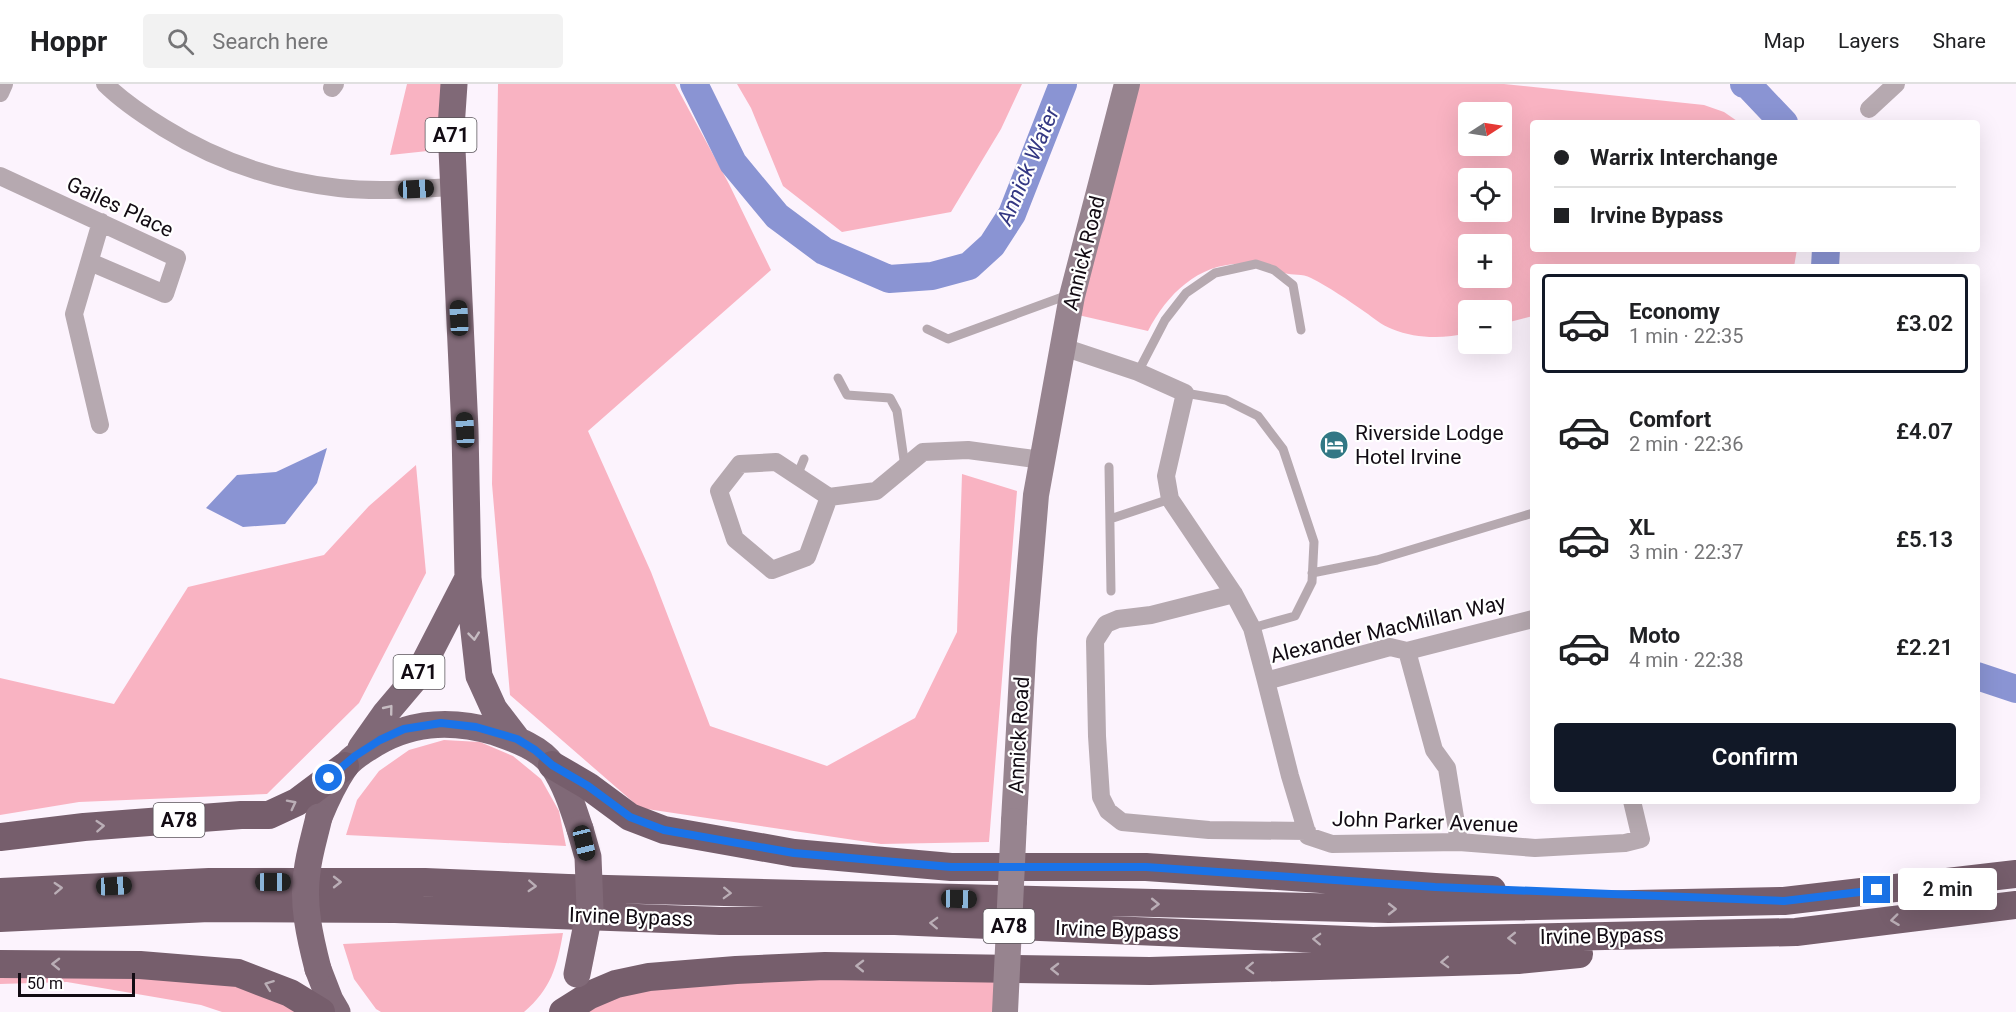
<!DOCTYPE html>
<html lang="en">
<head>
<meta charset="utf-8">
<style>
	:root { --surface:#fff; --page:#f2f2f2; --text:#202124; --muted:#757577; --line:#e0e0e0; --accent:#111827 }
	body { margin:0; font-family:Roboto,sans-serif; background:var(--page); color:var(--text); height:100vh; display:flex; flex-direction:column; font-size:22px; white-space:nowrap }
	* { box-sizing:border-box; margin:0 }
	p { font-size:20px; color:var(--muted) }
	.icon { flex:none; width:33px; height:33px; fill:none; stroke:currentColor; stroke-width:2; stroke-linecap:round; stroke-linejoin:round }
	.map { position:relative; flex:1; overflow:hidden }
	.side { position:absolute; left:1530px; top:180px; width:450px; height:540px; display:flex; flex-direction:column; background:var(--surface); border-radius:6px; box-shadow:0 6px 24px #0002 }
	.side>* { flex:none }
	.hud { position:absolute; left:1530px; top:36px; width:450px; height:132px; border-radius:6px; box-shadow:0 6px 24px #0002; display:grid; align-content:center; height:132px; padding:0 24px; background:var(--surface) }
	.needle { width:39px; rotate:78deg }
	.tools { position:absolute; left:1458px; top:18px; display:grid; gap:12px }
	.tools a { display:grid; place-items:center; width:54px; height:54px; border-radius:6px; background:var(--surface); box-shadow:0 6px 24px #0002; font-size:30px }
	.scale { position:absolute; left:18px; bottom:15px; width:117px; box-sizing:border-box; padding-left:6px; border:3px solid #120b13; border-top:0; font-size:16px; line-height:21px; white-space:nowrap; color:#120b13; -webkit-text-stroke:4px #fff; paint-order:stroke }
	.end { position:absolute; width:27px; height:27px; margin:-14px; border:8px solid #1a73e8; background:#fff; box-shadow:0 0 0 3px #fff }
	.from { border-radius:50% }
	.bubble { position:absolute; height:42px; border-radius:6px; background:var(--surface); box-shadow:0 6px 24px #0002; font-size:20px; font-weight:600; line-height:42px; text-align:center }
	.car { position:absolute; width:18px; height:36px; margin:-18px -9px; border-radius:8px; box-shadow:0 0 4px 2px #0007; background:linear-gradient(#222 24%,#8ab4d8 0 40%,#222 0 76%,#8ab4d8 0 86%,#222 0) }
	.hud b { display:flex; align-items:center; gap:21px; height:57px; font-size:22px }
	.hud b+b { border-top:2px solid var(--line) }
	.hud i { width:15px; height:15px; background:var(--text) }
	ul { padding:10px 0 0; list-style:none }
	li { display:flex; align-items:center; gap:18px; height:99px; margin:0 12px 9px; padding:0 12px; border:3px solid transparent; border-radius:6px }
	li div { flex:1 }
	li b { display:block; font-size:22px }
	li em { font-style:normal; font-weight:600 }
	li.current { border-color:var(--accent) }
	li>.icon { width:54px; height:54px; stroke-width:1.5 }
	.cta { display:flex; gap:12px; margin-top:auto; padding:12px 24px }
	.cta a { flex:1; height:69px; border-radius:6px; background:var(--accent); color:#fff; font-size:24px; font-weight:600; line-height:69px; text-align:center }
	header { display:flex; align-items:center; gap:36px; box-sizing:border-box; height:84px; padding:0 30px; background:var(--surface); border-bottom:2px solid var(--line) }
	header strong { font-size:28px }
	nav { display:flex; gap:33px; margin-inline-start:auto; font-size:21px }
	.search { width:420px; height:54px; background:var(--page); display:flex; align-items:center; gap:15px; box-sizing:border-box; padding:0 21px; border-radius:6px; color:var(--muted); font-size:22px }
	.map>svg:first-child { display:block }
</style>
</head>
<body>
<header>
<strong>Hoppr</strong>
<div class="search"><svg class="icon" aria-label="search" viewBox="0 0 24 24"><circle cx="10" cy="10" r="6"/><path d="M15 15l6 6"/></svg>Search here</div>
<nav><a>Map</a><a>Layers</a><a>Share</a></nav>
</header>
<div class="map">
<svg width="2016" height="928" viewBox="0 0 2016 928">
	<rect width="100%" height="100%" fill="#fcf3fd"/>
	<path fill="#f9b3c2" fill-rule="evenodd" d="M 407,0 L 455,0 L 437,66 L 390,71 Z
		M 498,0 L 675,0 L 729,100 L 771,186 L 588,347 L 651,488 L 710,642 L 827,682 L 915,634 L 957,548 L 962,390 L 1017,407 L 989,758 L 881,760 L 640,724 L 510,611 L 492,400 Z
		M 737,0 L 1022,0 L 1001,45 L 951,128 L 842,148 L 783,102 L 751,24 Z
		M 1138,0 L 1504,0 L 1704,21 L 1724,28 L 1740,39 L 1533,39 L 1533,165 L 1797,165 L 1794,183 L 1533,183 L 1533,232 L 1502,240 L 1502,226 L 1468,226 L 1468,249 C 1443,255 1417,255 1392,245 C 1381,241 1374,234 1365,228 C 1348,216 1329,203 1311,194 C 1302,189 1293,192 1284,189 C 1272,185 1261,181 1249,180 C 1202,176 1168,208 1148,247 L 1078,231 ZM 1468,28 L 1502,28 L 1502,62 L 1468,62 ZM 1468,94 L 1502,94 L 1502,128 L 1468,128 ZM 1468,160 L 1502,160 L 1502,194 L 1468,194 Z
		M 416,381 L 426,489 L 359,619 L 267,710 L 79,718 L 0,731 L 0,594 L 114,620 L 188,503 L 324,471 L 369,422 Z
		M 444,656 L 480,658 L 513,672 L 541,695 L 559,727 L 566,762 L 346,751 L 357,716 L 379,687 L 409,666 Z
		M 563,849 C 557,883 551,905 524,928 L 381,928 L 376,925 L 354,895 L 343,860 Z
		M 0,883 L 237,890 L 309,928 L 222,928 L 201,921 L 67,898 L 0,900 Z
		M 1007,886 L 1005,928 L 569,928 L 629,897 Z"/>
	<path fill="#8a94d3" d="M 327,364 L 317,399 L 285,440 L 243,443 L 206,424 L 237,391 L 276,388 Z"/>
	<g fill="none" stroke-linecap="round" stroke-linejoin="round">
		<path stroke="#8a94d3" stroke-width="28" d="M 694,0 L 733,79 L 777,132 L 824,167 L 889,195 L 932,192 L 969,182 L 992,161 L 1012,130 L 1063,0
			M 1744,0 L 1748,1 L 1784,39
			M 1825,183 L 1826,165
			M 1977,592 L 2016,605"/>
		<path stroke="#b6a9b0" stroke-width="9" d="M 927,245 L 948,255 L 1068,211
			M 1138,288 L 1165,236 L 1186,209 L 1215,189 L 1256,180 L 1274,186 L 1293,201 L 1301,246
			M 838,294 L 847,311 L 890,314 L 897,327 L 905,383
			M 1185,309 L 1226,316 L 1258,332 L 1283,365 L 1314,458 L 1312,498 L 1295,532 L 1252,544
			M 1109,383 L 1111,507
			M 797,392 L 804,375
			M 1110,435 L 1170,415
			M 1312,489 L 1377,476 L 1533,429"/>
		<path stroke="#b6a9b0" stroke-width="18" d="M 105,0 C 122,17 143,31 164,44 C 217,77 276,97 339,104 C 377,108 415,105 453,103
			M 332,4 L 335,0
			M 0,9 L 4,0
			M 1869,25 L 1896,0
			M 0,92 L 177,174 L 165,210 L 90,178
			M 1063,263 L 1138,288 L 1185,309 L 1166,392 L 1170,415 L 1234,510 L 1252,544 L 1266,597 L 1390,563 L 1407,567 L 1533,535
			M 100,341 L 74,230 L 101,138
			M 829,413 L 807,473 L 772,486 L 735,455 L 719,407 L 740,380 L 776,378 L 829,413 L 876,407 L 923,368 L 968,366 L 1042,376
			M 1234,510 L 1151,531 L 1118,535 L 1106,540 L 1095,557 L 1097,652 L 1101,713 L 1108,727 L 1122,738 L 1209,746 L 1307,747
			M 1407,567 L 1434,666 L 1447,684 L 1459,758
			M 1266,597 L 1290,692 L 1308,752 L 1332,760 L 1459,758 L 1535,764 L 1625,759 L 1641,755 L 1632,717"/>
		<path stroke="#97848f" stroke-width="26" d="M 1014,737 L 1024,554 L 1036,411 L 1072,212 L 1127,0"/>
		<path stroke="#806977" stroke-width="27" d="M 454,0 L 451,44 L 465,346 L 468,494 L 479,592 L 494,625 L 517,655
			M 361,664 L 385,630 L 418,591 L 468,494
			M 319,733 C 326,716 334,699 344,684 C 350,675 360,669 368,664 C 408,637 450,635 495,648 C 515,655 541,664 553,682 C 566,701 573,724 580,745
			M 318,885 L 330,916 L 337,928"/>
		<path stroke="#765e6c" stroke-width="28" d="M 552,681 L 588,702 L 630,733 L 664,746 L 794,769 L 951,783 L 1146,783 L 1435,803 L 1492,806
			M 0,753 L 84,743 L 241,731 L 269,731 L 297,718 L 345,682
			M 0,808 L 209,798 L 425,798 L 568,804 L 1389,825 L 1784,817 L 2016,790
			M 0,834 L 209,824 L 395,825 L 720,837 L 895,837 L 1373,857 L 1796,848 L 2016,821
			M 0,880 L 140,881 L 238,889 L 290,909 L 321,928
			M 563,928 L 590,911 L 616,900 L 649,893 L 736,886 L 825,882 L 1150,887 L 1518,876 L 1579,870"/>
		<path stroke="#97848f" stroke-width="26" d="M 1005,928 L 1014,737"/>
		<path stroke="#806977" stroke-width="27" d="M 318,885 C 310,854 302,820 307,788 C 309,769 315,751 319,733
			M 577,890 L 590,825 L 588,773 L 580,745"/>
	</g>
	<defs><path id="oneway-chevron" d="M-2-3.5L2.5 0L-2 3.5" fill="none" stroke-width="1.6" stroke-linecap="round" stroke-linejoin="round" transform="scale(1.5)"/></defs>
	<g stroke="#c6bcc2">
		<use href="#oneway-chevron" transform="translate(474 552) rotate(84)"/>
		<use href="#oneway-chevron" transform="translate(389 625) rotate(-51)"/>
	</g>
	<g stroke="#baaeb6">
		<use href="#oneway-chevron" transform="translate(292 720) rotate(-27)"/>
		<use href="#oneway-chevron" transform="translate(100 742) rotate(-4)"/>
		<use href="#oneway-chevron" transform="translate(337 798)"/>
		<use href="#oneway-chevron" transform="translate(532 802) rotate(3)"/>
		<use href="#oneway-chevron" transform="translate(58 804) rotate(-3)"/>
		<use href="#oneway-chevron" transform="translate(727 809) rotate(2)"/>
		<use href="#oneway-chevron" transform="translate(1155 820) rotate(1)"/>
		<use href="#oneway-chevron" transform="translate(1392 825)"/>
		<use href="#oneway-chevron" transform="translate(1895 836) rotate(173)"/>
		<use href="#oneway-chevron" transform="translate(934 839) rotate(-178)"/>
		<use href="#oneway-chevron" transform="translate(1512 854) rotate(179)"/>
		<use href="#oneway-chevron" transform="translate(1317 855) rotate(-178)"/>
		<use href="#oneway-chevron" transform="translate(1445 878) rotate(178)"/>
		<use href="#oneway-chevron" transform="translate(56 880) rotate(-179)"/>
		<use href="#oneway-chevron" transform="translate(860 882) rotate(-179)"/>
		<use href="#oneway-chevron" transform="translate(1250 884) rotate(178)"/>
		<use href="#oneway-chevron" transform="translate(1055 885) rotate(-179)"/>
		<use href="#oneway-chevron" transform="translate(269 901) rotate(-159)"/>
	</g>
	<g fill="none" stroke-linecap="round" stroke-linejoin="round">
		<path stroke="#1a73e8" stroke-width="8" d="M 329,694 L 355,672 L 380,656 L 404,645 L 441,639 L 476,643 L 517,655 L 535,666 L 552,681 L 588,702 L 630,733 L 664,746 L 794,769 L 951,783 L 1146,783 L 1435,803 L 1784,817 L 1877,806"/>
	</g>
	<defs>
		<g id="hotel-disc" transform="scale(1.5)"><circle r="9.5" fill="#327885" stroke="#fff"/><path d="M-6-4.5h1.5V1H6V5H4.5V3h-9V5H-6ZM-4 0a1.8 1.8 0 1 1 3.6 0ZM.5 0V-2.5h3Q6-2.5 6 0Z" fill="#fff"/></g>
	</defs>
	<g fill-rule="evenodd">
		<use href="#hotel-disc" x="1334" y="361"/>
	</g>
	<g text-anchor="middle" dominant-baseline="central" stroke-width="4.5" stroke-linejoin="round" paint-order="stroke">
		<g fill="#fff" stroke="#59545a" stroke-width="1.5">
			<rect x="425.5" y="34" width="51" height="34" rx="4.5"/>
			<rect x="393.5" y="571" width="51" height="34" rx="4.5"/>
			<rect x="153.5" y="719" width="51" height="34" rx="4.5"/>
			<rect x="983.5" y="825" width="51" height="34" rx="4.5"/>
		</g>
		<g font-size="20" font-weight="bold" fill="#120b13">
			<text x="451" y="51">A71</text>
			<text x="419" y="588">A71</text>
			<text x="179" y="736">A78</text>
			<text x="1009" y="842">A78</text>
		</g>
		<g font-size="21" fill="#120b13" stroke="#fff">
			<text transform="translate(120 123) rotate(25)">Gailes Place</text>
			<text transform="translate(1084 169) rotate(-76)">Annick Road</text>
			<text transform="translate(1388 545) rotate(-13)">Alexander MacMillan Way</text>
			<text transform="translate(1019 651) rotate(-87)">Annick Road</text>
			<text transform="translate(1425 738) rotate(2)">John Parker Avenue</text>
			<text transform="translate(631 833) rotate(2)">Irvine Bypass</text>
			<text transform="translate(1117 846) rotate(2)">Irvine Bypass</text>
			<text transform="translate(1602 852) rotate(-1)">Irvine Bypass</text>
		</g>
		<g font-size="21" fill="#120b13" stroke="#fff" text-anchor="start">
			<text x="1355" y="349">Riverside Lodge<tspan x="1355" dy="24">Hotel Irvine</tspan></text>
		</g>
		<g font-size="22" font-style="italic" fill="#343883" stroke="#fff">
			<text transform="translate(1028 82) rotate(-67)">Annick Water</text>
		</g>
	</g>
</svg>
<div class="tools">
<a><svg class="needle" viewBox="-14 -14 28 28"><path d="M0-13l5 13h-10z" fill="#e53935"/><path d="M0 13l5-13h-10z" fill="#757577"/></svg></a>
<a><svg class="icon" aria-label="locate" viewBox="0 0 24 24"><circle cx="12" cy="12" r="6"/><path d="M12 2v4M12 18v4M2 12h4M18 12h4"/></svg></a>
<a>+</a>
<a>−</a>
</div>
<div class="scale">50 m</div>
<i class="end from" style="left:329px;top:694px"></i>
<i class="end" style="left:1877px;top:806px"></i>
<div class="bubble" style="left:1898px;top:784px;width:99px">2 min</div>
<i class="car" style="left:416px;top:105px;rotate:87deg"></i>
<i class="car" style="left:459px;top:234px;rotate:357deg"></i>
<i class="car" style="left:465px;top:346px;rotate:357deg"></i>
<i class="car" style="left:584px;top:759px;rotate:166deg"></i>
<i class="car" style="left:273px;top:798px;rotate:90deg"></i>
<i class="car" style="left:114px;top:802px;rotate:87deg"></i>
<i class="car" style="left:959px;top:815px;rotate:91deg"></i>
<div class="hud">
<b><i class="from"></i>Warrix Interchange</b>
<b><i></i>Irvine Bypass</b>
</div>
<section class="side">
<ul>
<li class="current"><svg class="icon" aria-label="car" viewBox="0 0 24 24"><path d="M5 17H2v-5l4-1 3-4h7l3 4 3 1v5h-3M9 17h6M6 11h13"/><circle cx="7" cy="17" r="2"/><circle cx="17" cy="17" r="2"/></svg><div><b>Economy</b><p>1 min · 22:35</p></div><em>£3.02</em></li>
<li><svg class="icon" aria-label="car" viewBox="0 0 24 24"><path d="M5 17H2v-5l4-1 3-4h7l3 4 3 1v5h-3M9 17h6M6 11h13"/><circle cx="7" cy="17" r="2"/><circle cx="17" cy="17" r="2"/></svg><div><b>Comfort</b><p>2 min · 22:36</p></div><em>£4.07</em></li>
<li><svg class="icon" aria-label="car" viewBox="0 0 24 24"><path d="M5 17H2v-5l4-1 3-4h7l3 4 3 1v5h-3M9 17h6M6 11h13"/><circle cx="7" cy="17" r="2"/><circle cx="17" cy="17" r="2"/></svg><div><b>XL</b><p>3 min · 22:37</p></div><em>£5.13</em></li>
<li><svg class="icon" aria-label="car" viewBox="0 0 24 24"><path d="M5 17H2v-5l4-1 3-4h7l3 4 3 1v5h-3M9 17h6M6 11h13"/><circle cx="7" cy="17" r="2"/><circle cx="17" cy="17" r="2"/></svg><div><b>Moto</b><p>4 min · 22:38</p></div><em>£2.21</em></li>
</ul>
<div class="cta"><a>Confirm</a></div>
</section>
</div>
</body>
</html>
